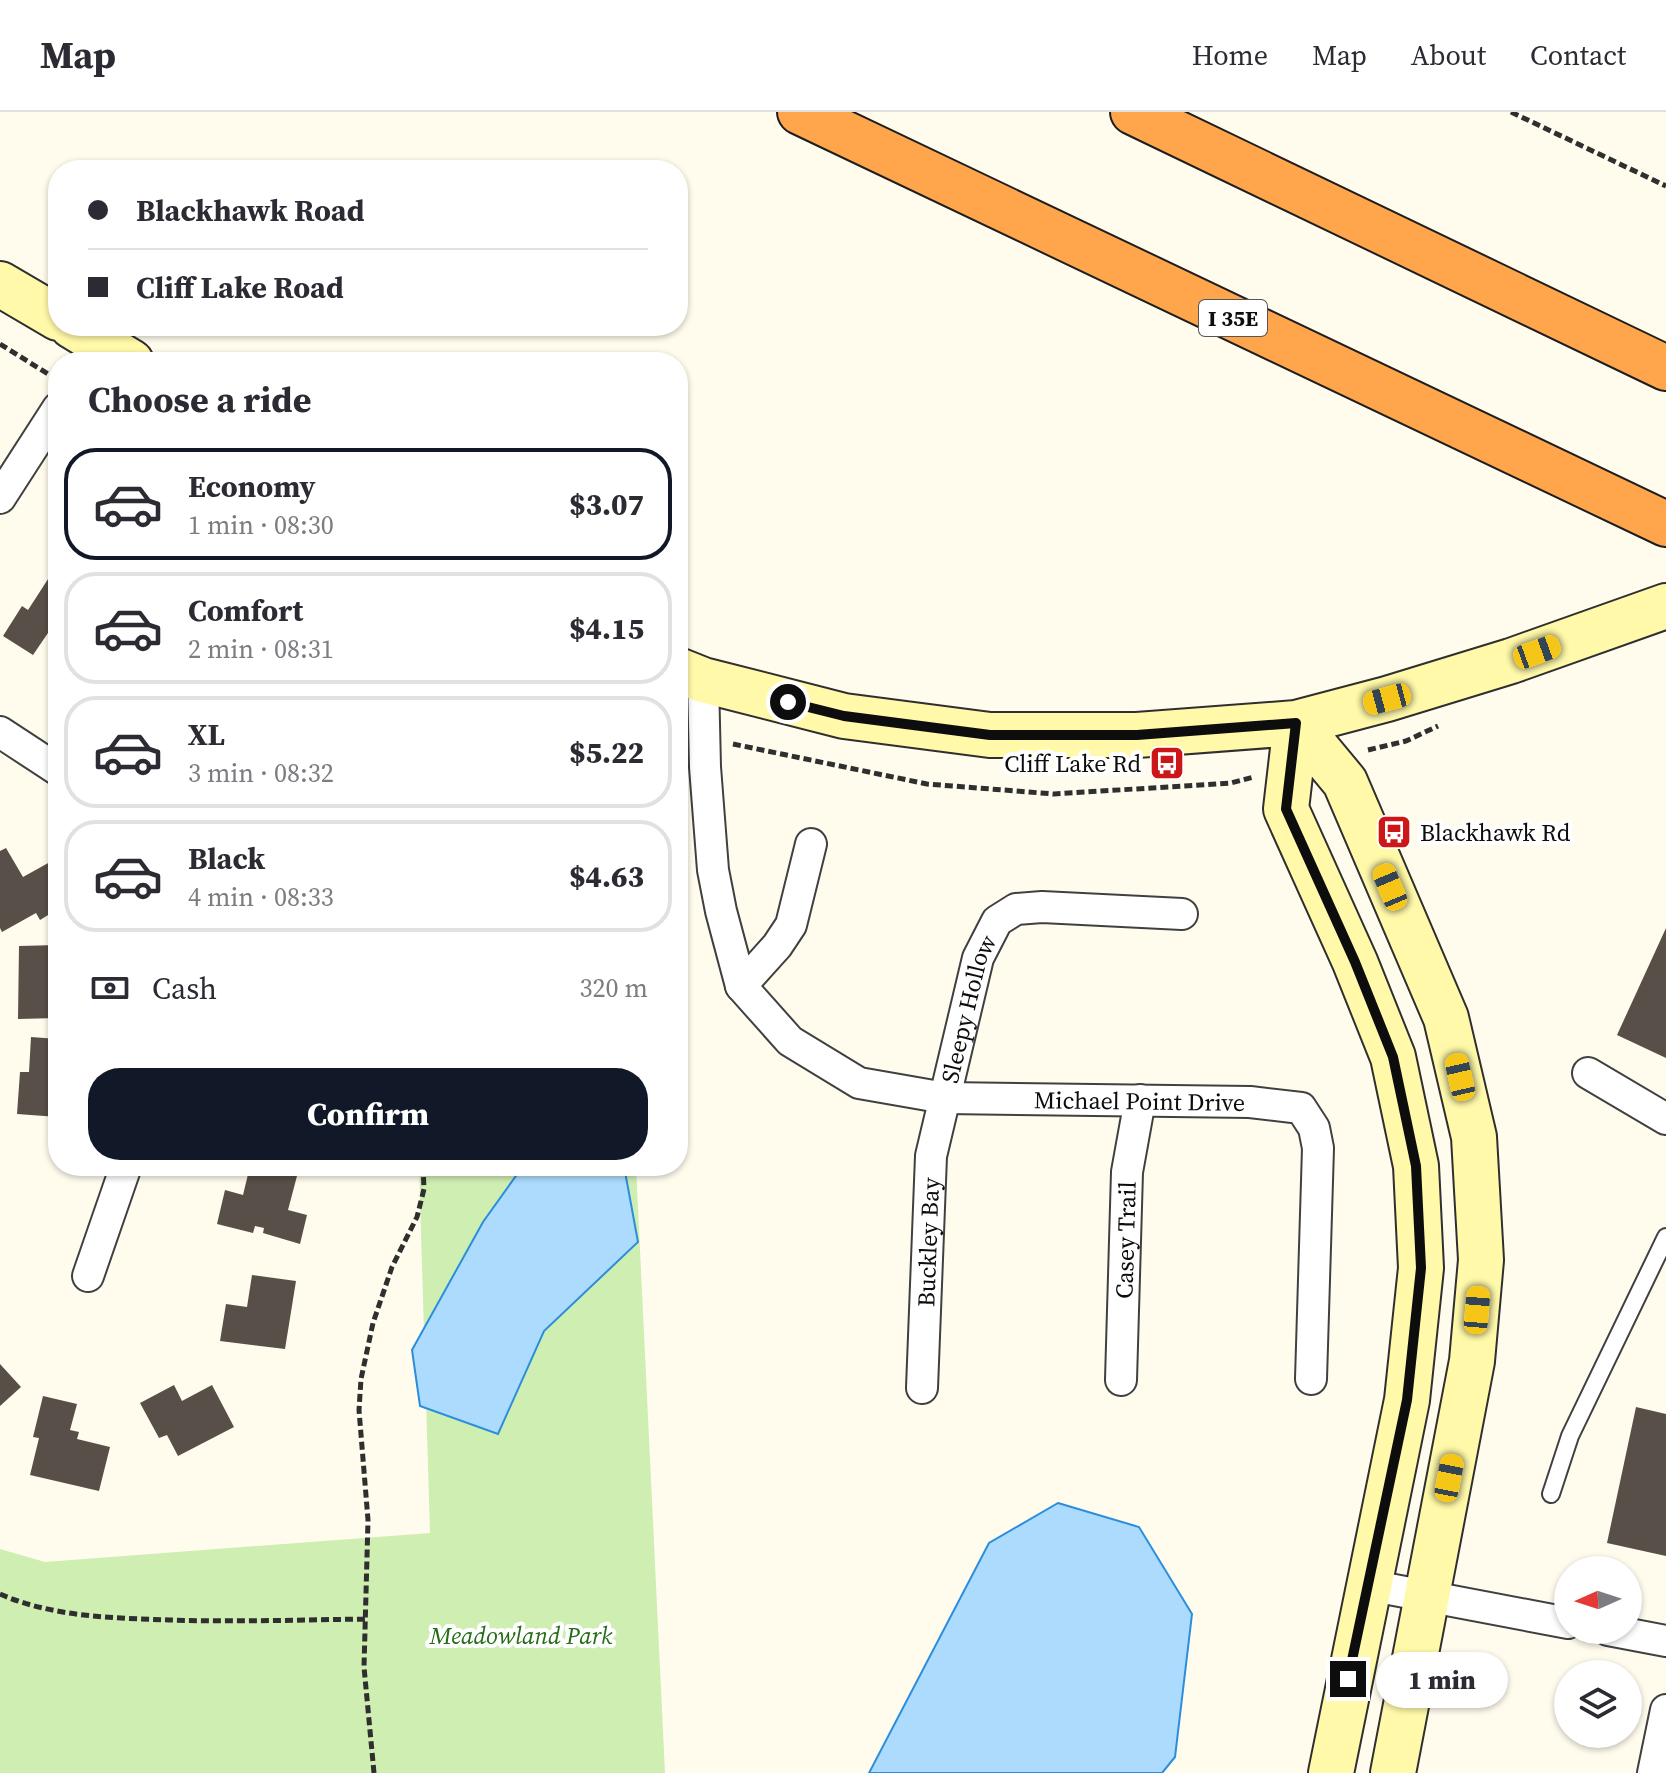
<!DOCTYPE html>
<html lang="en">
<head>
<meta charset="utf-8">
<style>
	:root { --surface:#fff; --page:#f2f2f3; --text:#2b2b33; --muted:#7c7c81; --line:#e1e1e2; --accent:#111827 }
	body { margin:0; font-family:"Source Serif 4",serif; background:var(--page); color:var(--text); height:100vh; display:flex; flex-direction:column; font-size:30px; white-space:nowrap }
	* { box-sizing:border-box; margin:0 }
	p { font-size:26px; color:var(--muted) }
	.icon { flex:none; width:44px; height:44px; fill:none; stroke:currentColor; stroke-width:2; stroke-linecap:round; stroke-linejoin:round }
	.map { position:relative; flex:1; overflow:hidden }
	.panel { position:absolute; left:48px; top:240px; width:640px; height:824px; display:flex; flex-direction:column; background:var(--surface); border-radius:32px; box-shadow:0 2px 6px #0004 }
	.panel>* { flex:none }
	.banner { position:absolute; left:48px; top:48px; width:640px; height:176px; border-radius:32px; box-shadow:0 2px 6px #0004; display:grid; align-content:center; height:176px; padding:0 40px; background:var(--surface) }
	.needle { width:52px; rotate:267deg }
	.tools { position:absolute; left:1554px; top:1444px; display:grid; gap:16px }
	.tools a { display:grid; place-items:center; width:88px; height:88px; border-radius:50%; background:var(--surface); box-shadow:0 2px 6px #0004; font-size:40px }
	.end { position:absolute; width:36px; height:36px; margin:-18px; border:10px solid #0d0d0d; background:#fff; box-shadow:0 0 0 4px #fff }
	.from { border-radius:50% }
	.bubble { position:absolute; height:56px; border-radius:28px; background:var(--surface); box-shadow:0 2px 6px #0004; font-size:26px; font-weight:800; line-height:56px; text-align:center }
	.car { position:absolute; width:24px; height:48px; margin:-24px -12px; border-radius:10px; box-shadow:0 0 6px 2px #0007; background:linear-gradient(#f5c518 24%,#345 0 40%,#f5c518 0 76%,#345 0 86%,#f5c518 0) }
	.banner b { display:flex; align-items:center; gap:28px; height:76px; font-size:30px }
	.banner b+b { border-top:2px solid var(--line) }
	.banner i { width:20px; height:20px; background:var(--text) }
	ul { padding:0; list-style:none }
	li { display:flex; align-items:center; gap:24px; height:112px; margin:0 16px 12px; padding:0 24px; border:4px solid var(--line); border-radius:32px }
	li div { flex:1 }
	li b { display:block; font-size:30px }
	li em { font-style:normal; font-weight:800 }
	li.on { border-color:var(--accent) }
	li>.icon { width:72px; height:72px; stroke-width:1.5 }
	h2 { padding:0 40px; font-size:36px; line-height:96px }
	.pay { display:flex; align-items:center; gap:20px; height:88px; padding:0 40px; font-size:30px }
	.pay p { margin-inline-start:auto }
	.cta { display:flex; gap:16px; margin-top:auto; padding:16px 40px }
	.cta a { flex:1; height:92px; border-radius:32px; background:var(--accent); color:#fff; font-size:32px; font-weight:800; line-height:92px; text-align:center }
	header { display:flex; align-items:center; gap:48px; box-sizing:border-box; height:112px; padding:0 40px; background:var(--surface); border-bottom:2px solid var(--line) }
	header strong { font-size:38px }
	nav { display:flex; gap:44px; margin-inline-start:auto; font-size:28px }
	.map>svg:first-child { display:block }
</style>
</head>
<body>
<header>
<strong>Map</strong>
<nav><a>Home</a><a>Map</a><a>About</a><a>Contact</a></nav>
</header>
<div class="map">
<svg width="1666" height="1661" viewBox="0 0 1666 1661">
	<rect width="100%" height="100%" fill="#fffcee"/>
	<path fill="#cfeeb2" d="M 419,1054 L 636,1054 L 665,1661 L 0,1661 L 0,1437 L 45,1450 L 430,1421 Z"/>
	<path fill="#acdbfd" stroke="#2b8edc" stroke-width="2" d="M 523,1054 L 624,1054 L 638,1130 L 544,1219 L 498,1322 L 420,1294 L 412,1238 L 483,1110 Z
		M 1058,1391 L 1139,1415 L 1192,1502 L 1175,1645 L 1162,1661 L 869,1661 L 989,1431 Z"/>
	<path fill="#574f48" d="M 50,464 L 58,469 L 58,523 L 50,518 L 33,543 L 3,524 L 22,494 L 28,498 Z
		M 6,736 L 23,765 L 50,750 L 58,764 L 58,797 L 40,808 L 36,801 L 2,820 L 0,816 L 0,739 Z
		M 1666,816 L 1666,946 L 1617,923 Z
		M 57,833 L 58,906 L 18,907 L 19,834 Z
		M 31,925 L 58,927 L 58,1005 L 17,1002 L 20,960 L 29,960 Z
		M 250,1054 L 297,1064 L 288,1098 L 307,1103 L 300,1132 L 263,1121 L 264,1116 L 255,1114 L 253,1121 L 217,1112 L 225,1078 L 243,1083 Z
		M 252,1163 L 296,1169 L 285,1237 L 220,1229 L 226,1192 L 247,1195 Z
		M 0,1252 L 21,1275 L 0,1294 Z
		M 174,1273 L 182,1289 L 212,1273 L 234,1315 L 178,1344 L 167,1323 L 159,1326 L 140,1291 Z
		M 43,1284 L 77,1292 L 70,1318 L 79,1320 L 77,1327 L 110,1335 L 99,1379 L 30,1363 L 39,1326 L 33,1325 Z
		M 1636,1295 L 1666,1302 L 1666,1444 L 1607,1431 Z"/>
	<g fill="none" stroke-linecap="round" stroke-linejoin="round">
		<g stroke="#404040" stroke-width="20">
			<path id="lane" d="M 1551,1382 L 1570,1324 L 1666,1125"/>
		</g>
		<g stroke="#404040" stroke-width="34">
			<g id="street">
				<path d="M 0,386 L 58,296"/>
				<path id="s1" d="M 703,568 L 705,655 L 713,758 L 721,799 L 741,874 L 790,929 L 859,971 L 945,986 L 1250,990 L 1301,996 L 1314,1016 L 1318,1036 L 1311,1267"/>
				<path d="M 0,620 L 58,658"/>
				<path d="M 741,874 L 777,834 L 791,813 L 811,732"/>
				<path d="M 1588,961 L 1666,1007"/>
				<path d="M 88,1164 L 126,1054"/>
				<path id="s2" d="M 1121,1268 L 1127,1060 L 1140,988"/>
				<path id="s3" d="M 922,1276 L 931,1044 L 978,846 L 997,809 L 1016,797 L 1042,795 L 1182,802"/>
				<path d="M 1368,1473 L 1568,1511"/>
				<path d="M 1608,1518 L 1666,1529"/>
				<path d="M 1653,1661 L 1666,1598"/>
			</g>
		</g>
		<g stroke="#2f2f2f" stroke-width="48">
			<path id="secondary" d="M 0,172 L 58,206
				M 72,214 L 131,250
				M 678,558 L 703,568 L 844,604 L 990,623 L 1137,623 L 1296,611 L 1387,587 L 1511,549 L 1666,494
				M 1296,611 L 1345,670 L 1446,906 L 1474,1025 L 1481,1148 L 1472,1249 L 1393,1661
				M 1296,611 L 1286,697 L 1355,850 L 1393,945 L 1416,1054 L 1421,1156 L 1407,1288 L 1331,1661"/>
		</g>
		<g stroke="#1e1e1e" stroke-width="48">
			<path id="highway" d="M 800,0 L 1666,412
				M 1133,0 L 1666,256"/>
		</g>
		<path stroke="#2f2f2f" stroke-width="5" stroke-dasharray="8 4" stroke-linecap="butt" d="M 1511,0 L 1666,74
			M 0,232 L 53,265
			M 733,632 L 927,672 L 1054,682 L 1231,671 L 1254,665
			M 1368,638 L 1406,629 L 1438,614
			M 0,1482 C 52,1505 113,1506 169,1508 C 234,1510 300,1508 365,1507
			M 374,1661 L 364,1555 L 368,1408 L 359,1298 L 361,1267 L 373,1211 L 392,1155 L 417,1105 L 424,1077 L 423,1054"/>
		<use href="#lane" stroke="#fff" stroke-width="16"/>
		<use href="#street" stroke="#fff" stroke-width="30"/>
		<use href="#secondary" stroke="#fff9a9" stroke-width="44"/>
		<use href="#highway" stroke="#ffa54c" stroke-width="44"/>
	</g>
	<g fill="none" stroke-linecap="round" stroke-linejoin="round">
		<path stroke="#0d0d0d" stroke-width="10" d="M 788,590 L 844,604 L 990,623 L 1137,623 L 1296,611 L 1286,697 L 1355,850 L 1393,945 L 1416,1054 L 1421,1156 L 1407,1288 L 1348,1567"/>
	</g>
	<defs>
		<g id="bus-square" transform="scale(1.8)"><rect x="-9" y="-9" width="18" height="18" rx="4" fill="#cd1617" stroke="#fff"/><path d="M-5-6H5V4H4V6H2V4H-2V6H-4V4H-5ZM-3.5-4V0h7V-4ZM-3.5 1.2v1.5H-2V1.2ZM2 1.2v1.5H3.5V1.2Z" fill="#fff"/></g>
	</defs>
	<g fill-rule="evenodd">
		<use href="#bus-square" x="1167" y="651"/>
		<use href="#bus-square" x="1394" y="720"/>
	</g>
	<g text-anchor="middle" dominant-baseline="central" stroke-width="8" stroke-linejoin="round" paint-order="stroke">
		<rect fill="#fff" stroke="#565656" stroke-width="2" x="1199" y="188" width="68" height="36" rx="6"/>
		<g font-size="22" font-weight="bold" fill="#0d0d0d">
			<text x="1233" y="206">I 35E</text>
		</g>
		<g font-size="24" fill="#0d0d0d" stroke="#fff" text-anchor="end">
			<text x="1141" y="651">Cliff Lake Rd</text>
			<text x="1420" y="720" text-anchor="start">Blackhawk Rd</text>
		</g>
		<g font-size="24" fill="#0d0d0d" stroke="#fff">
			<text stroke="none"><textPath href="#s3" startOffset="384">Sleepy Hollow</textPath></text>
			<text stroke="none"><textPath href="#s1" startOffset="746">Michael Point Drive</textPath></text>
			<text stroke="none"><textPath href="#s2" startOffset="140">Casey Trail</textPath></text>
			<text stroke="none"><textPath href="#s3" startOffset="146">Buckley Bay</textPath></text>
		</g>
		<g font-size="24" font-style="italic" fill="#246c16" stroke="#fff">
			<text x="521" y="1523">Meadowland Park</text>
		</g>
	</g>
</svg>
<div class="tools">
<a><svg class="needle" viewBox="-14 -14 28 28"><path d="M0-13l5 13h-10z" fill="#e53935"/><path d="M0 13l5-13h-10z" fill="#7c7c81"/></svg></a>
<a><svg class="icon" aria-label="layers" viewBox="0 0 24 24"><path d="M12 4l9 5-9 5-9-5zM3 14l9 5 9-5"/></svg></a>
</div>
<i class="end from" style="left:788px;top:590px"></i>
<i class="end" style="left:1348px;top:1567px"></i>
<div class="bubble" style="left:1376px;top:1540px;width:132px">1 min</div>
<i class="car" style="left:1537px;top:540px;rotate:70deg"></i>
<i class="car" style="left:1387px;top:587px;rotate:255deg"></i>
<i class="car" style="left:1390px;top:775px;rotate:337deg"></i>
<i class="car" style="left:1460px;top:965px;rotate:347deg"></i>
<i class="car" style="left:1477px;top:1198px;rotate:5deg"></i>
<i class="car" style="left:1449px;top:1366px;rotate:11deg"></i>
<div class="banner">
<b><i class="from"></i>Blackhawk Road</b>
<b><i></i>Cliff Lake Road</b>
</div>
<section class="panel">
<h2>Choose a ride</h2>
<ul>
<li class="on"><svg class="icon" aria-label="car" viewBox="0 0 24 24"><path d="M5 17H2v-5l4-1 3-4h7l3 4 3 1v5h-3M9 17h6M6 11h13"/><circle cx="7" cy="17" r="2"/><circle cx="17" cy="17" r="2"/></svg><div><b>Economy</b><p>1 min · 08:30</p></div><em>$3.07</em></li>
<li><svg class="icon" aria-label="car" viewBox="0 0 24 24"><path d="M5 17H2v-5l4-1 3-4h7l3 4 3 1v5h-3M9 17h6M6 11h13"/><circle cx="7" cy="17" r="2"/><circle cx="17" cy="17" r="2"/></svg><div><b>Comfort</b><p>2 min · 08:31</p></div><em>$4.15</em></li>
<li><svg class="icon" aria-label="car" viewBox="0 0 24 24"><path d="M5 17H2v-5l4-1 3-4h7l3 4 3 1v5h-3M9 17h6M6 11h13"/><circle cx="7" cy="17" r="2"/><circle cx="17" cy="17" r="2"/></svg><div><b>XL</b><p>3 min · 08:32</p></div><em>$5.22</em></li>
<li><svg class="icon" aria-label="car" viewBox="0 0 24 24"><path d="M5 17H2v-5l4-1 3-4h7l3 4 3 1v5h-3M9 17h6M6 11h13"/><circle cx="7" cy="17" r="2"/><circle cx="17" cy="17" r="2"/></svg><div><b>Black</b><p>4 min · 08:33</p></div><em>$4.63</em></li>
</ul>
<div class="pay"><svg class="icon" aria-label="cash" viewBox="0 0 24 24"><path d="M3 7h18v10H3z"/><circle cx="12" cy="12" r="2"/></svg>Cash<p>320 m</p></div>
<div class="cta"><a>Confirm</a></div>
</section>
</div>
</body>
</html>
